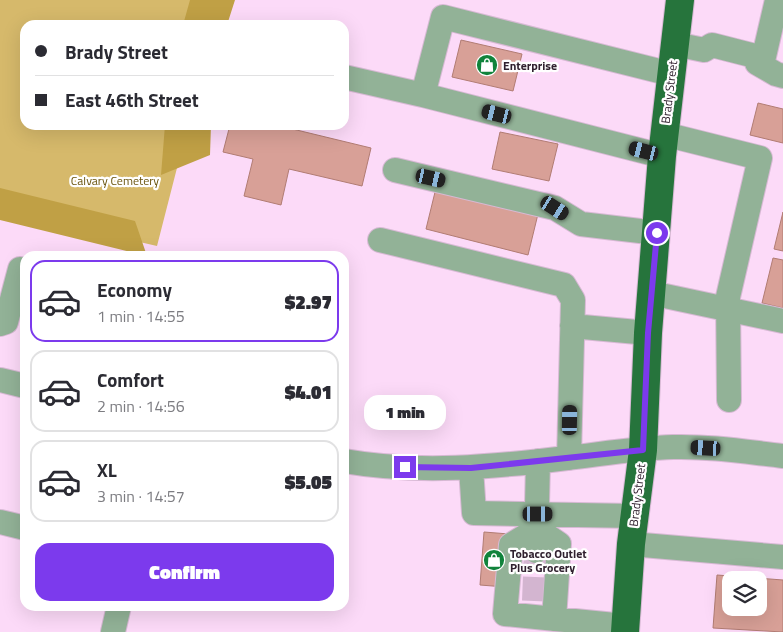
<!DOCTYPE html>
<html lang="en">
<head>
<meta charset="utf-8">
<style>
	:root { --surface:#fff; --page:#f7f7f7; --text:#2b2b33; --muted:#7c7c81; --line:#e1e1e2; --accent:#7c3aed }
	body { margin:0; font-family:"Titillium Web",sans-serif; background:var(--page); color:var(--text); height:100vh; display:flex; flex-direction:column; font-size:19px; white-space:nowrap }
	* { box-sizing:border-box; margin:0 }
	p { font-size:16px; color:var(--muted) }
	.icon { flex:none; width:28px; height:28px; fill:none; stroke:currentColor; stroke-width:2; stroke-linecap:round; stroke-linejoin:round }
	.map { position:relative; flex:1; overflow:hidden }
	.side { position:absolute; left:20px; top:251px; width:329px; height:360px; display:flex; flex-direction:column; background:var(--surface); border-radius:15px; box-shadow:0 5px 20px #0002 }
	.side>* { flex:none }
	.banner { position:absolute; left:20px; top:20px; width:329px; height:110px; border-radius:15px; box-shadow:0 5px 20px #0002; display:grid; align-content:center; height:110px; padding:0 15px; background:var(--surface) }
	.buttons { position:absolute; left:722px; top:571px; display:grid; gap:10px }
	.buttons a { display:grid; place-items:center; width:45px; height:45px; border-radius:10px; background:var(--surface); box-shadow:0 5px 20px #0002; font-size:25px }
	.end { position:absolute; width:22px; height:22px; margin:-11px; border:6px solid #7c3aed; background:#fff; box-shadow:0 0 0 2px #fff }
	.from { border-radius:50% }
	.bubble { position:absolute; height:35px; border-radius:15px; background:var(--surface); box-shadow:0 5px 20px #0002; font-size:16px; font-weight:800; line-height:35px; text-align:center }
	.car { position:absolute; width:15px; height:30px; margin:-15px -8px; border-radius:6px; box-shadow:0 0 4px 1px #0007; background:linear-gradient(#222 24%,#8ab4d8 0 40%,#222 0 76%,#8ab4d8 0 86%,#222 0) }
	.banner b { display:flex; align-items:center; gap:18px; height:48px; font-size:19px }
	.banner b+b { border-top:1px solid var(--line) }
	.banner i { width:12px; height:12px; background:var(--text) }
	ul { padding:9px 0 0; list-style:none }
	li { display:flex; align-items:center; gap:15px; height:82px; margin:0 10px 8px; padding:0 5px; border:2px solid var(--line); border-radius:15px }
	li div { flex:1 }
	li b { display:block; font-size:19px }
	li em { font-style:normal; font-weight:800 }
	li.on { border-color:var(--accent) }
	li>.icon { width:45px; height:45px; stroke-width:1.5 }
	.button { display:flex; gap:10px; margin-top:auto; padding:10px 15px }
	.button a { flex:1; height:58px; border-radius:15px; background:var(--accent); color:#fff; font-size:20px; font-weight:800; line-height:58px; text-align:center }
	.map>svg:first-child { display:block }
</style>
</head>
<body>
<div class="map">
<svg width="783" height="632" viewBox="0 0 783 632">
	<rect width="100%" height="100%" fill="#fcdaf8"/>
	<path fill="#d6b96b" d="M 0,0 L 220,0 L 213,25 L 25,25 L 25,125 L 188,125 L 157,246 L 0,210 Z"/>
	<path fill="#c0a045" d="M 190,0 L 235,0 L 227,25 L 183,25 Z
		M 165,125 L 211,125 L 210,155 L 161,175 Z
		M 0,188 L 135,221 L 147,256 L 0,220 Z"/>
	<path fill="#d8a097" stroke="#b17c73" fill-rule="evenodd" d="M 461,40 L 522,54 L 513,91 L 452,77 Z
		M 758,103 L 783,109 L 783,143 L 750,135 Z
		M 230,125 L 276,125 L 371,148 L 362,186 L 289,169 L 281,205 L 244,196 L 253,159 L 223,152 Z
		M 500,132 L 558,144 L 549,181 L 492,169 Z
		M 436,188 L 538,214 L 528,255 L 426,229 Z
		M 783,212 L 783,251 L 774,249 Z
		M 773,258 L 783,260 L 783,308 L 762,303 Z
		M 484,532 L 509,534 L 505,587 L 480,585 Z
		M 717,575 L 783,580 L 783,632 L 713,628 ZM 731,580 L 759,580 L 759,608 L 731,608 Z"/>
	<g fill="none" stroke-linecap="round" stroke-linejoin="round">
		<path stroke="#d3b5d0" stroke-width="24" stroke-dasharray="24 12" stroke-linecap="butt" d="M 534,601 L 536,551"/>
		<g stroke="#d7b9d4" stroke-width="26">
			<path id="minor" d="M 675,44 L 704,50 L 712,45 L 755,56 L 757,63
				M 757,63 L 776,74 L 783,76
				M 762,65 L 777,0
				M 344,77 L 423,95 L 662,156
				M 423,95 L 443,17 L 671,74
				M 664,134 L 760,158 L 728,297 L 729,400
				M 395,170 L 555,208 L 581,224 L 657,233
				M 380,240 L 564,285 L 573,300 L 569,458
				M 651,293 L 783,321
				M 0,324 L 6,322 L 20,269 L 25,270
				M 572,326 L 648,333
				M 0,380 L 25,386
				M 344,461 C 418,474 493,467 567,458 C 602,454 638,448 673,447 C 710,446 747,452 783,456
				M 471,468 L 474,513 L 634,516
				M 0,522 L 25,528
				M 631,544 L 783,557
				M 536,551 L 538,461
				M 554,619 L 559,544 L 537,529 L 511,545 L 505,614 L 625,626
				M 113,632 L 119,606"/>
		</g>
		<g stroke="#d7b9d4" stroke-width="30">
			<path id="highway" d="M 625,632 L 631,544 L 643,450 L 648,333 L 662,156 L 680,0"/>
		</g>
		<use href="#minor" stroke="#92b297" stroke-width="24"/>
		<use href="#highway" stroke="#26743c" stroke-width="28"/>
	</g>
	<g fill="none" stroke-linecap="round" stroke-linejoin="round">
		<path stroke="#7c3aed" stroke-width="6" d="M 405,467 L 471,468 L 643,450 L 648,333 L 657,233"/>
	</g>
	<defs>
		<g id="shop-disc" transform="scale(1.125)"><circle r="9.5" fill="#10833b" stroke="#fff"/><path d="M-5-2.5h2.3a2.7 3.5 0 0 1 5.4 0H5L5.5 6h-11ZM-1.5-2.5h3a1.5 2.3 0 0 0-3 0Z" fill="#fff"/></g>
	</defs>
	<g fill-rule="evenodd">
		<use href="#shop-disc" x="487" y="65"/>
		<use href="#shop-disc" x="494" y="560"/>
	</g>
	<g text-anchor="middle" dominant-baseline="central" stroke-width="4.5" stroke-linejoin="round" paint-order="stroke">
		<g font-size="12" font-weight="bold" fill="#30212f" stroke="#fff" text-anchor="start">
			<text x="503" y="65">Enterprise</text>
			<text x="510" y="553">Tobacco Outlet<tspan x="510" dy="14">Plus Grocery</tspan></text>
		</g>
		<g font-size="12" fill="#30212f" stroke="#fff">
			<text transform="translate(669 92) rotate(-83)">Brady Street</text>
			<text transform="translate(637 495) rotate(-83)">Brady Street</text>
		</g>
		<g font-size="12" fill="#68520b" stroke="#fff">
			<text x="115" y="180">Calvary Cemetery</text>
		</g>
	</g>
</svg>
<div class="buttons">
<a><svg class="icon" aria-label="layers" viewBox="0 0 24 24"><path d="M12 4l9 5-9 5-9-5zM3 14l9 5 9-5"/></svg></a>
</div>
<i class="end from" style="left:657px;top:233px"></i>
<i class="end" style="left:405px;top:467px"></i>
<div class="bubble" style="left:364px;top:395px;width:82px">1 min</div>
<i class="car" style="left:497px;top:114px;rotate:284deg"></i>
<i class="car" style="left:644px;top:151px;rotate:284deg"></i>
<i class="car" style="left:431px;top:178px;rotate:103deg"></i>
<i class="car" style="left:555px;top:208px;rotate:123deg"></i>
<i class="car" style="left:570px;top:420px;rotate:1deg"></i>
<i class="car" style="left:706px;top:448px;rotate:273deg"></i>
<i class="car" style="left:538px;top:514px;rotate:90deg"></i>
<div class="banner">
<b><i class="from"></i>Brady Street</b>
<b><i></i>East 46th Street</b>
</div>
<section class="side">
<ul>
<li class="on"><svg class="icon" aria-label="car" viewBox="0 0 24 24"><path d="M5 17H2v-5l4-1 3-4h7l3 4 3 1v5h-3M9 17h6M6 11h13"/><circle cx="7" cy="17" r="2"/><circle cx="17" cy="17" r="2"/></svg><div><b>Economy</b><p>1 min · 14:55</p></div><em>$2.97</em></li>
<li><svg class="icon" aria-label="car" viewBox="0 0 24 24"><path d="M5 17H2v-5l4-1 3-4h7l3 4 3 1v5h-3M9 17h6M6 11h13"/><circle cx="7" cy="17" r="2"/><circle cx="17" cy="17" r="2"/></svg><div><b>Comfort</b><p>2 min · 14:56</p></div><em>$4.01</em></li>
<li><svg class="icon" aria-label="car" viewBox="0 0 24 24"><path d="M5 17H2v-5l4-1 3-4h7l3 4 3 1v5h-3M9 17h6M6 11h13"/><circle cx="7" cy="17" r="2"/><circle cx="17" cy="17" r="2"/></svg><div><b>XL</b><p>3 min · 14:57</p></div><em>$5.05</em></li>
</ul>
<div class="button"><a>Confirm</a></div>
</section>
</div>
</body>
</html>
